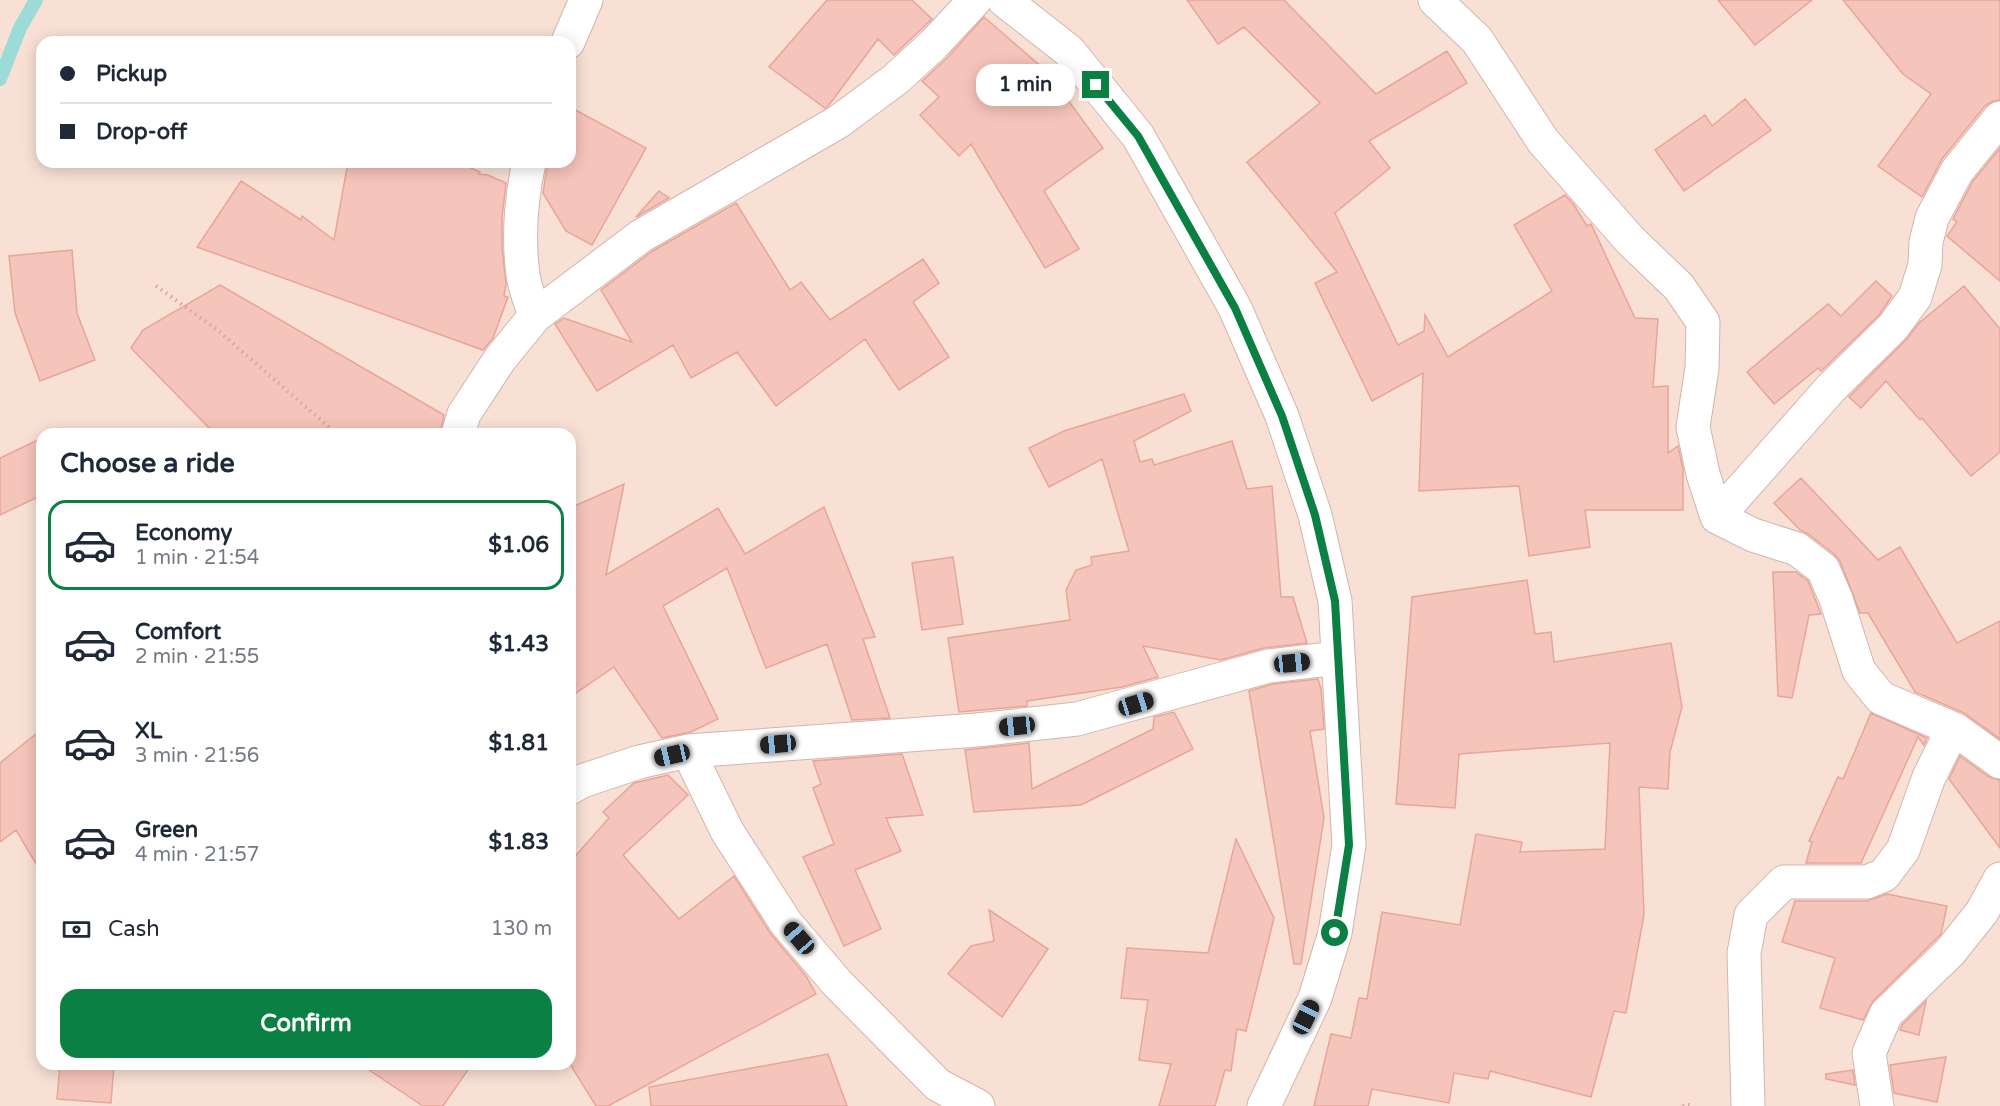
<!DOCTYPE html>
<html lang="en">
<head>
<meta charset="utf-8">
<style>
	:root { --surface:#fff; --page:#f2f2f3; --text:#1f2937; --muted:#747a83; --line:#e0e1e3; --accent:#0b8043 }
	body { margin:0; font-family:"Varela Round",sans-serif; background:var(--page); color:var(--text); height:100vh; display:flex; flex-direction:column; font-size:22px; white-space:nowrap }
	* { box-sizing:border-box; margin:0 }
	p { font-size:20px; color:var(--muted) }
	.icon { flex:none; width:33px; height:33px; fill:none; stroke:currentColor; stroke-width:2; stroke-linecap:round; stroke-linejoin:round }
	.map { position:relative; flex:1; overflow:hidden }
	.drawer { position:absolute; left:36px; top:428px; width:540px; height:642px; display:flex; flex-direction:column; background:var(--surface); border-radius:18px; box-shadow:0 3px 15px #0003 }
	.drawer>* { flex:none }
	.banner { position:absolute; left:36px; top:36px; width:540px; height:132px; border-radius:18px; box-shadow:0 3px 15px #0003; display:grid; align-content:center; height:132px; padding:0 24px; background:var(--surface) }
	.end { position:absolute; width:27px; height:27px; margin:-14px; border:8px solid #0b8043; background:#fff; box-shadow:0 0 0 3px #fff }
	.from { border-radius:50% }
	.bubble { position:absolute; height:42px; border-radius:18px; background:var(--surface); box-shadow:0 3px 15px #0003; font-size:20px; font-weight:800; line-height:42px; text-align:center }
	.car { position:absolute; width:18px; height:36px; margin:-18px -9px; border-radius:8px; box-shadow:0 0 4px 2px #0007; background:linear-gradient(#222 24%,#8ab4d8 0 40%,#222 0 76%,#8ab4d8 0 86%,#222 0) }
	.banner b { display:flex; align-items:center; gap:21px; height:57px; font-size:22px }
	.banner b+b { border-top:2px solid var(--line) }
	.banner i { width:15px; height:15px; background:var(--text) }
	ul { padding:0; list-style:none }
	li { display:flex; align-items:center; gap:18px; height:90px; margin:0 12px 9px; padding:0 12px; border:3px solid transparent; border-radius:18px }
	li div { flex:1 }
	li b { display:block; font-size:22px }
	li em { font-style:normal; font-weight:800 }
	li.on { border-color:var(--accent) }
	li>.icon { width:54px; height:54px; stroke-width:1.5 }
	h2 { padding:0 24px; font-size:27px; line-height:72px }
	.pay { display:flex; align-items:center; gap:15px; height:66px; padding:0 24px; font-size:22px }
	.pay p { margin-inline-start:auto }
	.primary-button { display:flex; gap:12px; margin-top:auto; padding:12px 24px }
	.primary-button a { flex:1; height:69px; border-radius:18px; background:var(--accent); color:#fff; font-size:24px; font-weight:800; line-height:69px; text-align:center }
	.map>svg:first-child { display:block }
</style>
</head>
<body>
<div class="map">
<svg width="2000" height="1106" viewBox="0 0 2000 1106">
	<rect width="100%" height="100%" fill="#feeee4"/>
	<path fill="#f8e0d5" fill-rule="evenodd" d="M 0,0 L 2000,0 L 2000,1106 L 0,1106 ZM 42,42 L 570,42 L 570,162 L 42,162 ZM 42,434 L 570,434 L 570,1064 L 42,1064 Z"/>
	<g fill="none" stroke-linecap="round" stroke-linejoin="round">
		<path stroke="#9ddbd7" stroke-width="14" d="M 0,79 L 20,28 L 36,0"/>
	</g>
	<path fill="#f5c4ba" stroke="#e8a599" stroke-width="1.5" d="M 827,0 L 912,0 L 932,19 L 894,55 L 878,39 L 829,105 L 825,108 L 769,67 Z
		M 1187,0 L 1284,0 L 1376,94 L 1447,51 L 1467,83 L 1369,141 L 1390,168 L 1335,213 L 1398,345 L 1424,331 L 1425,315 L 1448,357 L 1552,291 L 1514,225 L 1565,195 L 1574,205 L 1587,226 L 1591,224 L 1635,318 L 1658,319 L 1653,387 L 1668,386 L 1668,453 L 1678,446 L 1683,469 L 1683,510 L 1585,510 L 1590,547 L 1529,556 L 1519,486 L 1419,491 L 1423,373 L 1372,401 L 1315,283 L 1337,272 L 1247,162 L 1320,103 L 1244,27 L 1218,44 Z
		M 1718,0 L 1812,0 L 1755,45 Z
		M 1843,0 L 2000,0 L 2000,100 L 1993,101 L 1985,106 L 1942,159 L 1922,197 L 1878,166 L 1931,94 L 1903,74 Z
		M 984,17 L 1059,82 L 1057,85 L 1103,148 L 1044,191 L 1079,249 L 1045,268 L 971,144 L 959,156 L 920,115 L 939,97 L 922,81 L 948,57 Z
		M 1745,99 L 1771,130 L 1684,191 L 1655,150 L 1705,115 L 1712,126 Z
		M 570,107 L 646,148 L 592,245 L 566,231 L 543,193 L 547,167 L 550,162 L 570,162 Z
		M 2000,148 L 2000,281 L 1947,236 L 1957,222 L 1953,219 L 1973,181 Z
		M 348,162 L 458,162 L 480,172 L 479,174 L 488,175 L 506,183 L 502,217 L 502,247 L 506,284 L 504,296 L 508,297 L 493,338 L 483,350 L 197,247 L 241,181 L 301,220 L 302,216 L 334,240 Z
		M 659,191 L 669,198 L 636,217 Z
		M 736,203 L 790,290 L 801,282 L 830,320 L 923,259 L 939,283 L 913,302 L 949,357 L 899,390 L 865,339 L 776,406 L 737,352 L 691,378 L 673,345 L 597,391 L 555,324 L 564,318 L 632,342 L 601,290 L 651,252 Z
		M 72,250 L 77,313 L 95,360 L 40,381 L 15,313 L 9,256 Z
		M 1876,281 L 1892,296 L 1879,315 L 1821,371 L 1818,368 L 1774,404 L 1747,372 L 1828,304 L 1841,316 Z
		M 220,285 L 444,415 L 440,434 L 215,434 L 131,348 L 143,330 Z
		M 1964,286 L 2000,329 L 2000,452 L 1971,476 L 1922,418 L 1920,420 L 1886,381 L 1861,408 L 1849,397 L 1906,340 L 1919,323 Z
		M 1184,394 L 1191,411 L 1134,441 L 1140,462 L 1152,459 L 1154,465 L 1232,441 L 1247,489 L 1272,486 L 1281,597 L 1293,597 L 1307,643 L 1264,648 L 1221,660 L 1143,646 L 1158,677 L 1122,687 L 1027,701 L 1027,706 L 959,712 L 948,638 L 1070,620 L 1066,590 L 1076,570 L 1092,565 L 1091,557 L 1129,551 L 1102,459 L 1049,487 L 1029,448 L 1064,431 Z
		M 42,438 L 42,495 L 0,515 L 0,458 Z
		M 1801,478 L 1878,560 L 1900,547 L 1957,643 L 2000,621 L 2000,739 L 1964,713 L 1915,692 L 1868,613 L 1860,613 L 1840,561 L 1834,554 L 1808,534 L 1800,530 L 1774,503 Z
		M 624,484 L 606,575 L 718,508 L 745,554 L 824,507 L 875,637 L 863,639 L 890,718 L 852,720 L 827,644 L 766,668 L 727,568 L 663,606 L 718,719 L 691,732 L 662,738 L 614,667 L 570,697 L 570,508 Z
		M 953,557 L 963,624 L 922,630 L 912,563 Z
		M 1773,572 L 1796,572 L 1808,581 L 1821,614 L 1809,615 L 1792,698 L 1778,696 Z
		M 1527,580 L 1535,634 L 1551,632 L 1554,662 L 1671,643 L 1682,707 L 1670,752 L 1668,789 L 1639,787 L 1644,915 L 1626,1013 L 1614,1011 L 1591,1097 L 1490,1071 L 1488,1079 L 1454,1073 L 1449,1103 L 1372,1089 L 1368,1106 L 1314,1106 L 1331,1034 L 1351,1038 L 1359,998 L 1367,999 L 1382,912 L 1460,925 L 1476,834 L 1522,842 L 1520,852 L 1605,849 L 1610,743 L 1459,754 L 1455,808 L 1396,804 L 1412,597 Z
		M 1318,679 L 1321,689 L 1324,729 L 1310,731 L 1324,818 L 1301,964 L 1294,964 L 1249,691 L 1273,684 Z
		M 1174,712 L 1193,749 L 1081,805 L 974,812 L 965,750 L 1029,743 L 1032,789 L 1153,729 L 1154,717 Z
		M 1871,713 L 1927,738 L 1924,745 L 1918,737 L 1861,863 L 1806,863 L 1812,842 L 1809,841 L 1838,777 L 1843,779 Z
		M 42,729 L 42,874 L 16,830 L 0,842 L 0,763 Z
		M 902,754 L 923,815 L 886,818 L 901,851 L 855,870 L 881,929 L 844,946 L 803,857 L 834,844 L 813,788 L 821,784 L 813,761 Z
		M 1960,756 L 1989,777 L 2000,780 L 2000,848 L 1949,779 Z
		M 668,775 L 688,795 L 623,855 L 679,919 L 734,876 L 770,933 L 806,976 L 816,994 L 608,1106 L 596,1106 L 570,1064 L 570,862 L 609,818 L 603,812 L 634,783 Z
		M 1236,839 L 1274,918 L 1246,1031 L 1237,1029 L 1231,1071 L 1225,1070 L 1215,1106 L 1159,1106 L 1171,1064 L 1139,1060 L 1148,1000 L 1121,998 L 1127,948 L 1208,953 Z
		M 1887,894 L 1947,906 L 1941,934 L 1873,1001 L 1863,1020 L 1820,1008 L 1835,958 L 1782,942 L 1795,901 L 1867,901 Z
		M 989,910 L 1048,949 L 1002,1017 L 948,974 L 971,946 L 994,941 Z
		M 1926,1001 L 1919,1035 L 1900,1030 L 1902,1025 Z
		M 828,1054 L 847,1106 L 651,1106 L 649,1087 Z
		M 1946,1057 L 1937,1102 L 1894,1093 L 1890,1065 Z
		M 60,1064 L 114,1064 L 111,1103 L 57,1099 Z
		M 360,1064 L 472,1064 L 443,1106 L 423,1106 Z
		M 1853,1070 L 1855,1085 L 1826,1079 L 1826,1074 Z"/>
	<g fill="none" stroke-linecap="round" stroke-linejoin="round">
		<g stroke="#d2b5ac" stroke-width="35">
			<path id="street" d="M 1004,0 L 1069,51 L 1138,136 L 1235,308 L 1282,416 L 1315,515 L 1335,601 L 1349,845 L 1335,933 L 1315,998 L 1264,1106
				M 1435,0 L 1477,40 L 1543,141 L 1630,240 L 1679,287 L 1703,322 L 1702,368 L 1693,427 L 1703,474 L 1717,517 L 1753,535 L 1797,549 L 1823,569 L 1836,599 L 1859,671 L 1881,698 L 1956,730 L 2000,762
				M 568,42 L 586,0
				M 529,162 C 521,199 518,237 523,275 C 525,289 531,303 535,316
				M 458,434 L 464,414 L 500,359 L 535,316 L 641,236 L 838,122 L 896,79 L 934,44 L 975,0
				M 1717,517 L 1831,388 L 1893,327 L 1915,297 L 1925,265 L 1926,242 L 1932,218 L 1957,171 L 2000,118
				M 688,751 L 727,831 L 786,923 L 837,983 L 938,1085 L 978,1106
				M 570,788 L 582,781 L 639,762 L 688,751 L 977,730 L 1077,719 L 1269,666 L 1337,658
				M 1748,1106 L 1744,953 L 1751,915 L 1784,882 L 1867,882 L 1884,875 L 1903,850 L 1929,777 L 1946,743 L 1956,730
				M 1877,1106 L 1869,1053 L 1886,1014 L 1950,952 L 1982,912 L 2000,879"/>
		</g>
		<path stroke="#daa69d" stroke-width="4" stroke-dasharray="1.5 4.5" stroke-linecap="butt" d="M 156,286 L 216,329 L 337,434
			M 1683,1106 L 1685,1104 L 1694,1106"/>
		<use href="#street" stroke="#fff" stroke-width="33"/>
	</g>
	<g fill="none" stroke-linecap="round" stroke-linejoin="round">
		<path stroke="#0b8043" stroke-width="8" d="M 1096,85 L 1138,136 L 1235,308 L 1282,416 L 1315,515 L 1335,601 L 1349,845 L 1335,933"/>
	</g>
</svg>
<i class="end from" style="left:1335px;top:933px"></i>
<i class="end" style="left:1096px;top:85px"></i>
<div class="bubble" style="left:976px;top:64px;width:99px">1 min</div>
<i class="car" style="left:1292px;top:663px;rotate:84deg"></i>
<i class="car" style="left:1136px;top:704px;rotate:73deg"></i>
<i class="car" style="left:1017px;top:726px;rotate:264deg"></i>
<i class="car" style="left:778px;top:744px;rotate:265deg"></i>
<i class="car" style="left:672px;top:755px;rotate:257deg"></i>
<i class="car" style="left:799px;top:938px;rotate:319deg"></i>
<i class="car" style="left:1306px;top:1017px;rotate:26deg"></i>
<div class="banner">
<b><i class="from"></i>Pickup</b>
<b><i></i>Drop-off</b>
</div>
<section class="drawer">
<h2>Choose a ride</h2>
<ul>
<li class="on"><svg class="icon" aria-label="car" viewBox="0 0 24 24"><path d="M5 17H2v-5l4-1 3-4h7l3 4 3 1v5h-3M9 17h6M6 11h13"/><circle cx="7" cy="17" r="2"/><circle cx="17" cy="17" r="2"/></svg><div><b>Economy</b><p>1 min · 21:54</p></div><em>$1.06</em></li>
<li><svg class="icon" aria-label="car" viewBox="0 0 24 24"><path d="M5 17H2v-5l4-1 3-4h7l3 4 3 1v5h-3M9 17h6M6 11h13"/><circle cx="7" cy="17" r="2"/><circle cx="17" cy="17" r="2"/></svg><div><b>Comfort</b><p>2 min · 21:55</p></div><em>$1.43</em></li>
<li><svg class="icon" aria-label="car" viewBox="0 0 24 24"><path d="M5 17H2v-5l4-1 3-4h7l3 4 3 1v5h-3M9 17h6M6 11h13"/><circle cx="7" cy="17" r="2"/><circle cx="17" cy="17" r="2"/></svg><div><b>XL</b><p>3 min · 21:56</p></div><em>$1.81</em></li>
<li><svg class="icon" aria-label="car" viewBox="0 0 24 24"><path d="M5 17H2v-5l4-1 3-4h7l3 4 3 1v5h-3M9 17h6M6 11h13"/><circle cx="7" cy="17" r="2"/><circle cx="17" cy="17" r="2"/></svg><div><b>Green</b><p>4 min · 21:57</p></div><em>$1.83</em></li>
</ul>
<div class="pay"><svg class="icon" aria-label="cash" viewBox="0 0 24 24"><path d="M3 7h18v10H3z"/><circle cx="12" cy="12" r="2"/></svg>Cash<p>130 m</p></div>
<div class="primary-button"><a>Confirm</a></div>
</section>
</div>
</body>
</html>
